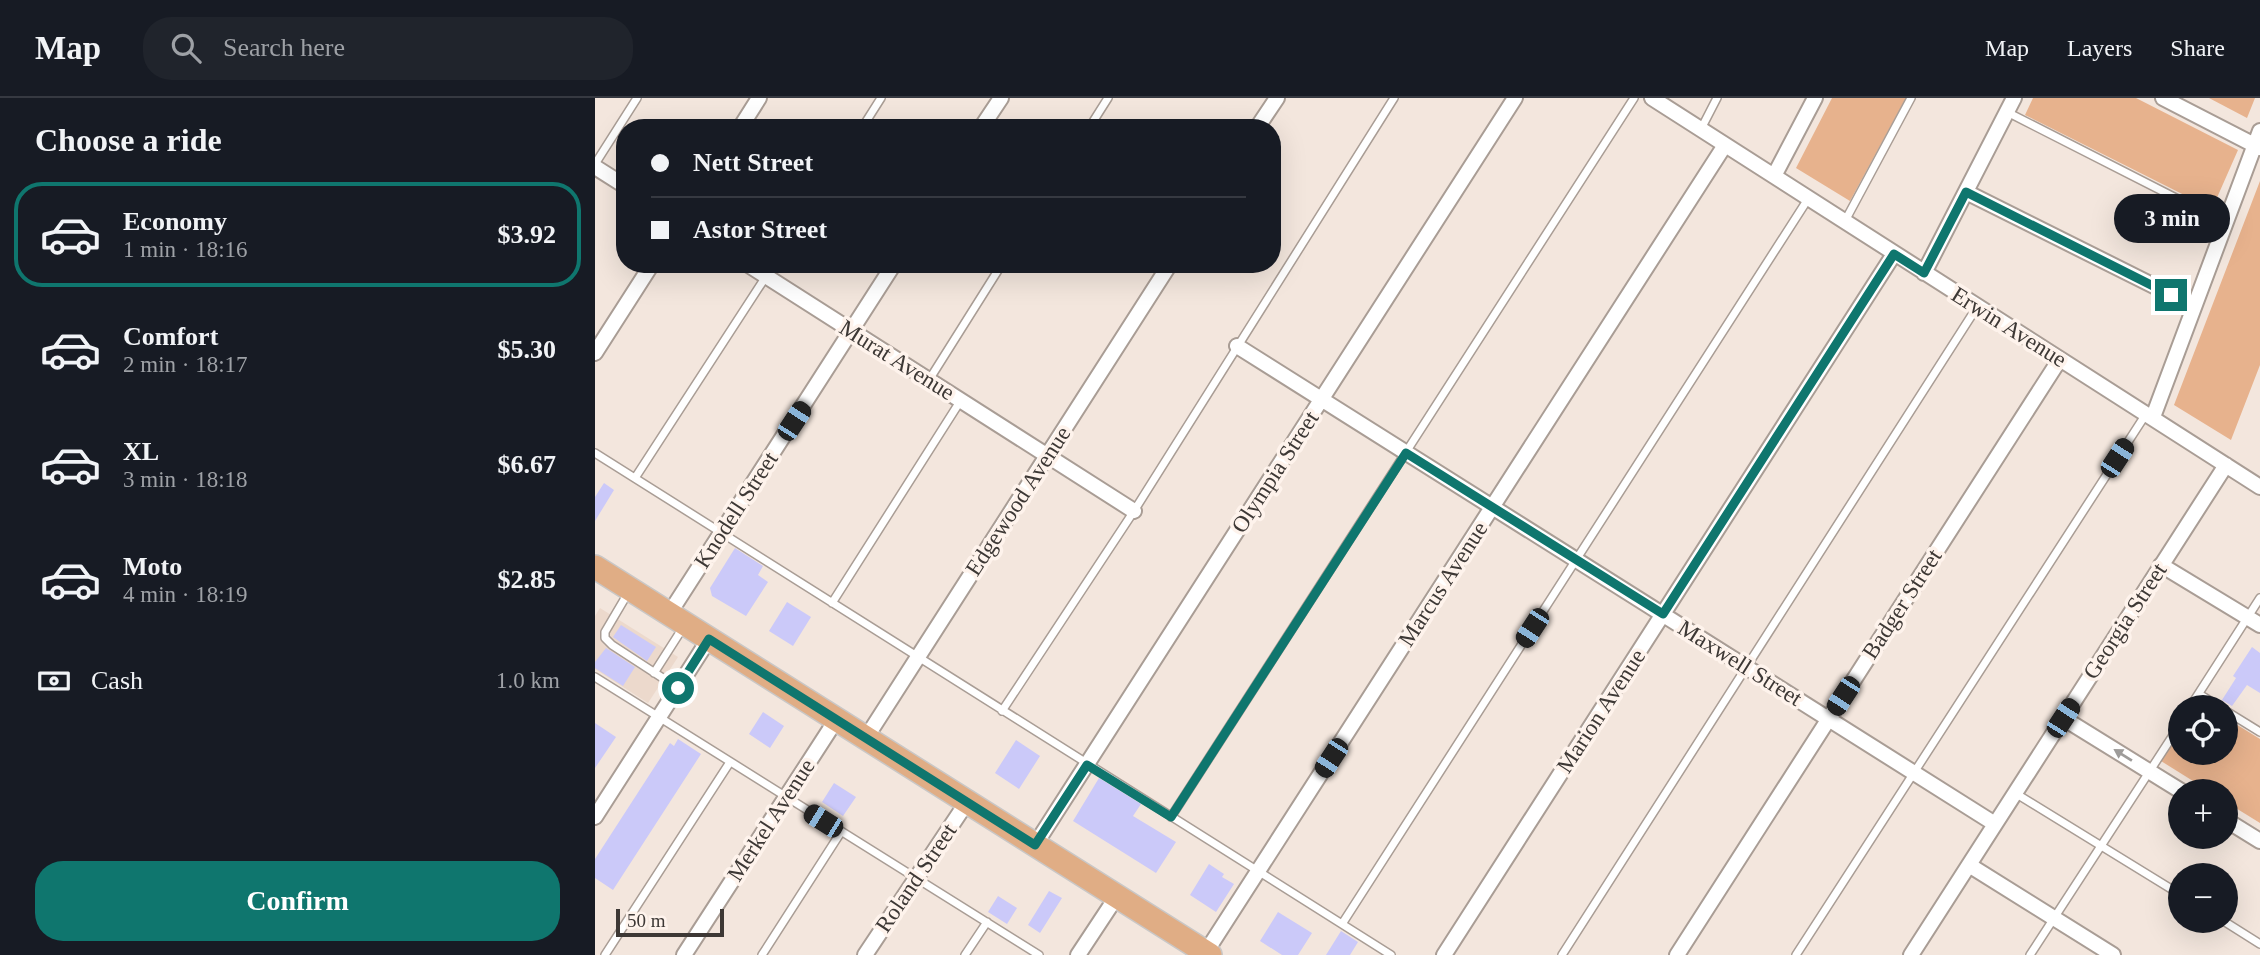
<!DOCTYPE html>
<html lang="en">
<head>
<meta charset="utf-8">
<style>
	:root { --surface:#171b24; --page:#20242c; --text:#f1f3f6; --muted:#9ea1a6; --line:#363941; --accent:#0f766e }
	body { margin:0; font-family:"Times New Roman",serif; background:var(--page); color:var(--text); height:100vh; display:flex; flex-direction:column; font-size:26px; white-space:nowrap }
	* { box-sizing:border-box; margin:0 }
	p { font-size:23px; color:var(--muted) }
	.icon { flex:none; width:38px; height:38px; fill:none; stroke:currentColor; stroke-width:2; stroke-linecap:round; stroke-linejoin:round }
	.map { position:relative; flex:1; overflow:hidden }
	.sheet { display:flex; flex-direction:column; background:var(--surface); width:595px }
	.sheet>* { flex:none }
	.hud { position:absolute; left:21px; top:21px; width:665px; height:154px; border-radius:28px; box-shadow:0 7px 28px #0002; display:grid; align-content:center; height:154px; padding:0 35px; background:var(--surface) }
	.tools { position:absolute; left:1573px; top:597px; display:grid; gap:14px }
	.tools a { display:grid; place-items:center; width:70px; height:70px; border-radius:50%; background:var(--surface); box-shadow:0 7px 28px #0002; font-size:35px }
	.scale { position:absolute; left:21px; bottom:18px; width:108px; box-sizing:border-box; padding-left:7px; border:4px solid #3d3835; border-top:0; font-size:19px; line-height:24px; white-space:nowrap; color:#3d3835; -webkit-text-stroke:5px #fef3ec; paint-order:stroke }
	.end { position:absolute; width:32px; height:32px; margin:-16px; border:9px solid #0f766e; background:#fff; box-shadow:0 0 0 4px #fff }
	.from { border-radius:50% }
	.bubble { position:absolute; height:49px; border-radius:24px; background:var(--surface); box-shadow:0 7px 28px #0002; font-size:23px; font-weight:600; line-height:49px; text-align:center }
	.car { position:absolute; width:21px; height:42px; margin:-21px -10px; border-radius:9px; box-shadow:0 0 5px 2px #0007; background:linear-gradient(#222 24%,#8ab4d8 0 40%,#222 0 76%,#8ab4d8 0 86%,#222 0) }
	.hud b { display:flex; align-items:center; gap:24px; height:66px; font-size:26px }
	.hud b+b { border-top:2px solid var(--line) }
	.hud i { width:18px; height:18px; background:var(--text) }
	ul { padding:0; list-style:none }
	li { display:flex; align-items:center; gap:21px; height:105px; margin:0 14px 10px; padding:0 21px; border:4px solid transparent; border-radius:28px }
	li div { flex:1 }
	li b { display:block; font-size:26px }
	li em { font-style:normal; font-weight:600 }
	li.on { border-color:var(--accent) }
	li>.icon { width:63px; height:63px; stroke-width:1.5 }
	h2 { padding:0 35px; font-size:32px; line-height:84px }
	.pay { display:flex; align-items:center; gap:18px; height:77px; padding:0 35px; font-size:26px }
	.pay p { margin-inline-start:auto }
	.primary-button { display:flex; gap:14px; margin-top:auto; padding:14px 35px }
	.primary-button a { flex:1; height:80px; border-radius:28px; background:var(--accent); color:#fff; font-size:28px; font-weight:600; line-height:80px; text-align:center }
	header { display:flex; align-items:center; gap:42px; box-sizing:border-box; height:98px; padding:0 35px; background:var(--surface); border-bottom:2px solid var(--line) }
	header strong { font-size:33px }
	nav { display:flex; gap:38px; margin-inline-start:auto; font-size:24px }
	.search { width:490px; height:63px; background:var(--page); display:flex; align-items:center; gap:18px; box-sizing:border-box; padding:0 24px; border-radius:28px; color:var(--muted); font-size:26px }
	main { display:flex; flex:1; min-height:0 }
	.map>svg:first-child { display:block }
</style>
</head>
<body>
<header>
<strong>Map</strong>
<div class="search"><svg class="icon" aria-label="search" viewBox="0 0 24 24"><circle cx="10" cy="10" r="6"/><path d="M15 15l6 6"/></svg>Search here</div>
<nav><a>Map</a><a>Layers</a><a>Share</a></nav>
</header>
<main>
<section class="sheet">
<h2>Choose a ride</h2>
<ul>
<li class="on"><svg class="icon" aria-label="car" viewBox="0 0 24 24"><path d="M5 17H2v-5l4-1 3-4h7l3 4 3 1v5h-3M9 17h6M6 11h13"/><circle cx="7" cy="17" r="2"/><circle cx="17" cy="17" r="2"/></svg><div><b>Economy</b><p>1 min · 18:16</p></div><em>$3.92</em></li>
<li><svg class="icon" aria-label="car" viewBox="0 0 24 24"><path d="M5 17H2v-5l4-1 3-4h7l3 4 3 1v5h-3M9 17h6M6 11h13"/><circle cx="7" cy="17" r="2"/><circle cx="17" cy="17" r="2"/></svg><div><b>Comfort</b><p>2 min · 18:17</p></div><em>$5.30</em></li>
<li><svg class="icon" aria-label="car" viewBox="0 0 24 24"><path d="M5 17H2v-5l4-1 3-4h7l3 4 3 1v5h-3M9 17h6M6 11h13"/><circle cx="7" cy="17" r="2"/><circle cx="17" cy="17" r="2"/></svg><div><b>XL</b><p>3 min · 18:18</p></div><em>$6.67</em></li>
<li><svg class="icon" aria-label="car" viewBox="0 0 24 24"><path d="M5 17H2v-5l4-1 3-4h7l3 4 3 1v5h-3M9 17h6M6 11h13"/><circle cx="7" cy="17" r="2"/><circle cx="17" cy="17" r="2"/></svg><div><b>Moto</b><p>4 min · 18:19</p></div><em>$2.85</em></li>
</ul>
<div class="pay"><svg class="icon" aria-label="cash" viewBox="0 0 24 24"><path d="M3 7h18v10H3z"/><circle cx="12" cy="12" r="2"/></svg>Cash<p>1.0 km</p></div>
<div class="primary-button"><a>Confirm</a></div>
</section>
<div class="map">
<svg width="1665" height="857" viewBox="0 0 1665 857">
	<rect width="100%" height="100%" fill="#f3e6dd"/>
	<path fill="#ecd9cc" d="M 5,510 L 83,559 L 53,605 L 0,571 L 0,518 Z"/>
	<path fill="#e7b28d" d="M 1237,0 L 1311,0 L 1255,103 L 1201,70 Z
		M 1438,0 L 1541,0 L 1643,52 L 1617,111 L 1430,17 Z
		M 1614,0 L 1660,0 L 1652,20 Z
		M 1665,83 L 1665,267 L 1636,342 L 1579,307 Z
		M 1631,620 L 1665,641 L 1665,725 L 1631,704 L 1631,693 L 1614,693 L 1566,663 L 1585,633 L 1586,654 L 1631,654 Z"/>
	<path fill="#cbc9f9" d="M 9,385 L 19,392 L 0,423 L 0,399 Z
		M 140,450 L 168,468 L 163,477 L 173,484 L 151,518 L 117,498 L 115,490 Z
		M 192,504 L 216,519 L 198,548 L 174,533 Z
		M 26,527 L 61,549 L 52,563 L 18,539 Z
		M 1657,549 L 1665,555 L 1665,595 L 1652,587 L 1637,608 L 1627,602 L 1641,580 L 1638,578 Z
		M 11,550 L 40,569 L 28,588 L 0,570 L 0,564 Z
		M 168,614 L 189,628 L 175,650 L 154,636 Z
		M 0,625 L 21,639 L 0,670 Z
		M 83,641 L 106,656 L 18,792 L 0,780 L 0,761 L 75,645 L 79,648 Z
		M 421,642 L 445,658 L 424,691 L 400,675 Z
		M 504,680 L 546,706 L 538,718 L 581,744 L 561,775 L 478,723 Z
		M 239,685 L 261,699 L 248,718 L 227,704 Z
		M 614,766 L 629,776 L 627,779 L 639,786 L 621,814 L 595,797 Z
		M 454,793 L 467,800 L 445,835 L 433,827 Z
		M 403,798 L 422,810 L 412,826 L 393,814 Z
		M 683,814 L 717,835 L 703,857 L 687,857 L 665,843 Z
		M 746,833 L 763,844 L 755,857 L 731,857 Z"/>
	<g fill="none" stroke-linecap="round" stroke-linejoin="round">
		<g stroke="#a99d95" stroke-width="10">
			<path id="lane" d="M 1412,14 L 1630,125
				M 267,30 L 286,0
				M 494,30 L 513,0
				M 1106,31 L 1122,0
				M 0,66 L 42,0
				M 1250,123 L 1316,0
				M 334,282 L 407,166
				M 0,355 L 796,857
				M 40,380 L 179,166
				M 33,495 L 10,534 L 10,540 L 17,547 L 83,590
				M 237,505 L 366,302
				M 59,575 L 89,528
				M 0,579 L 444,857
				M 1604,596 L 1625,609
				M 1595,609 L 1665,500
				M 407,613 L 539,413 L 799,0
				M 1631,613 L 1665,634
				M 1420,695 L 1586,797
				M 576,719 L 1039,0
				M 1627,822 L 1665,846
				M 747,826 L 1213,101
				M 10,857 L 135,664
				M 167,857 L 246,734
				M 370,857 L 392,824
				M 967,857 L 1382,209
				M 1201,857 L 1551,316
				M 1435,857 L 1586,625"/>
		</g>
		<g stroke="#a99d95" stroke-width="18">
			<path id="street" d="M 1057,0 L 1665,389
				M 1568,0 L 1665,50
				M 145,30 L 164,0
				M 386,30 L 406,0
				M 662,30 L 682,0
				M 0,69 L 30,88
				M 1179,78 L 1220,0
				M 1371,94 L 1599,208
				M 152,166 L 539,413
				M 1329,175 L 1419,0
				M 642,248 L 1400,726
				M 0,255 L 57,166
				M 1558,319 L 1665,33
				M 1566,467 L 1665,527
				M 74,516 L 299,166
				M 1468,620 L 1586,693
				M 271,640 L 575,166
				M 0,719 L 114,541
				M 1631,722 L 1665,743
				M 440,747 L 920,0
				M 1374,767 L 1518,857
				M 611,854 L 1130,47
				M 89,857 L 241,622
				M 270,857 L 372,704
				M 483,857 L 522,798
				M 849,857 L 1299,156
				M 1082,857 L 1465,261
				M 1316,857 L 1631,367"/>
		</g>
		<g stroke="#c9c7c6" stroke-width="26">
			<path id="primary" d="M 0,469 L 615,857"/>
		</g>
		<use href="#lane" stroke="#fff" stroke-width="7"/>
		<use href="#street" stroke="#fff" stroke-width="14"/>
		<use href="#primary" stroke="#e0ad85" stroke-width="23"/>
	</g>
	<defs><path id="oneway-solid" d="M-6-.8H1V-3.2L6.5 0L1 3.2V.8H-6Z" transform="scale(1.75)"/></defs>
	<use fill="#9e9c9a" href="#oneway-solid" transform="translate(1528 657) rotate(-148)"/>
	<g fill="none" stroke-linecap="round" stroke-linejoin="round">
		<path stroke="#0f766e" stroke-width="9" d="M 83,590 L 114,541 L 440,747 L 492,667 L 576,719 L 811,355 L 1068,516 L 1299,156 L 1329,175 L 1371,94 L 1576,197"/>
	</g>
	<g text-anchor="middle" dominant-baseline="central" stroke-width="7" stroke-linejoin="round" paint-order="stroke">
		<g font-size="23" fill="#3d3835" stroke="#fef3ec">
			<text transform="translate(1414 229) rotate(32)">Erwin Avenue</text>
			<text transform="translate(302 262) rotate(32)">Murat Avenue</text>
			<text transform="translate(680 374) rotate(-57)">Olympia Street</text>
			<text transform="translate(423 403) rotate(-57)">Edgewood Avenue</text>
			<text transform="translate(141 412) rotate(-57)">Knodell Street</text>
			<text transform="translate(848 486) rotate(-57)">Marcus Avenue</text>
			<text transform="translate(1307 506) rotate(-57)">Badger Street</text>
			<text transform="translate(1530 523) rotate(-57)">Georgia Street</text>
			<text transform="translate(1145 565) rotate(32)">Maxwell Street</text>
			<text transform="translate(1006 613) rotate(-57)">Marion Avenue</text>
			<text transform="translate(176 722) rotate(-57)">Merkel Avenue</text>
			<text transform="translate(321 780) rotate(-56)">Roland Street</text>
		</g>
	</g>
</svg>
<div class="tools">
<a><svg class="icon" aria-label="locate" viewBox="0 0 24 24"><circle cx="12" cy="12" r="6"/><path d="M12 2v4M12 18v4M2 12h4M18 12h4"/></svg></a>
<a>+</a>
<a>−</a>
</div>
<div class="scale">50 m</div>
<i class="end from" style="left:83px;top:590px"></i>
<i class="end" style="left:1576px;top:197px"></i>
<div class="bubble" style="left:1519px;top:96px;width:116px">3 min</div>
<i class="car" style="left:199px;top:323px;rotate:33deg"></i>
<i class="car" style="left:1522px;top:360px;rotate:33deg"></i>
<i class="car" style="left:937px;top:530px;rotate:213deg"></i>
<i class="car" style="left:1248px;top:598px;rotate:213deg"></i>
<i class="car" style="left:1468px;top:620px;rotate:33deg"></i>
<i class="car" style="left:736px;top:660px;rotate:213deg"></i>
<i class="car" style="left:228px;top:723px;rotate:302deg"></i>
<div class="hud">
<b><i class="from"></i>Nett Street</b>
<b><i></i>Astor Street</b>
</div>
</div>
</main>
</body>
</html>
